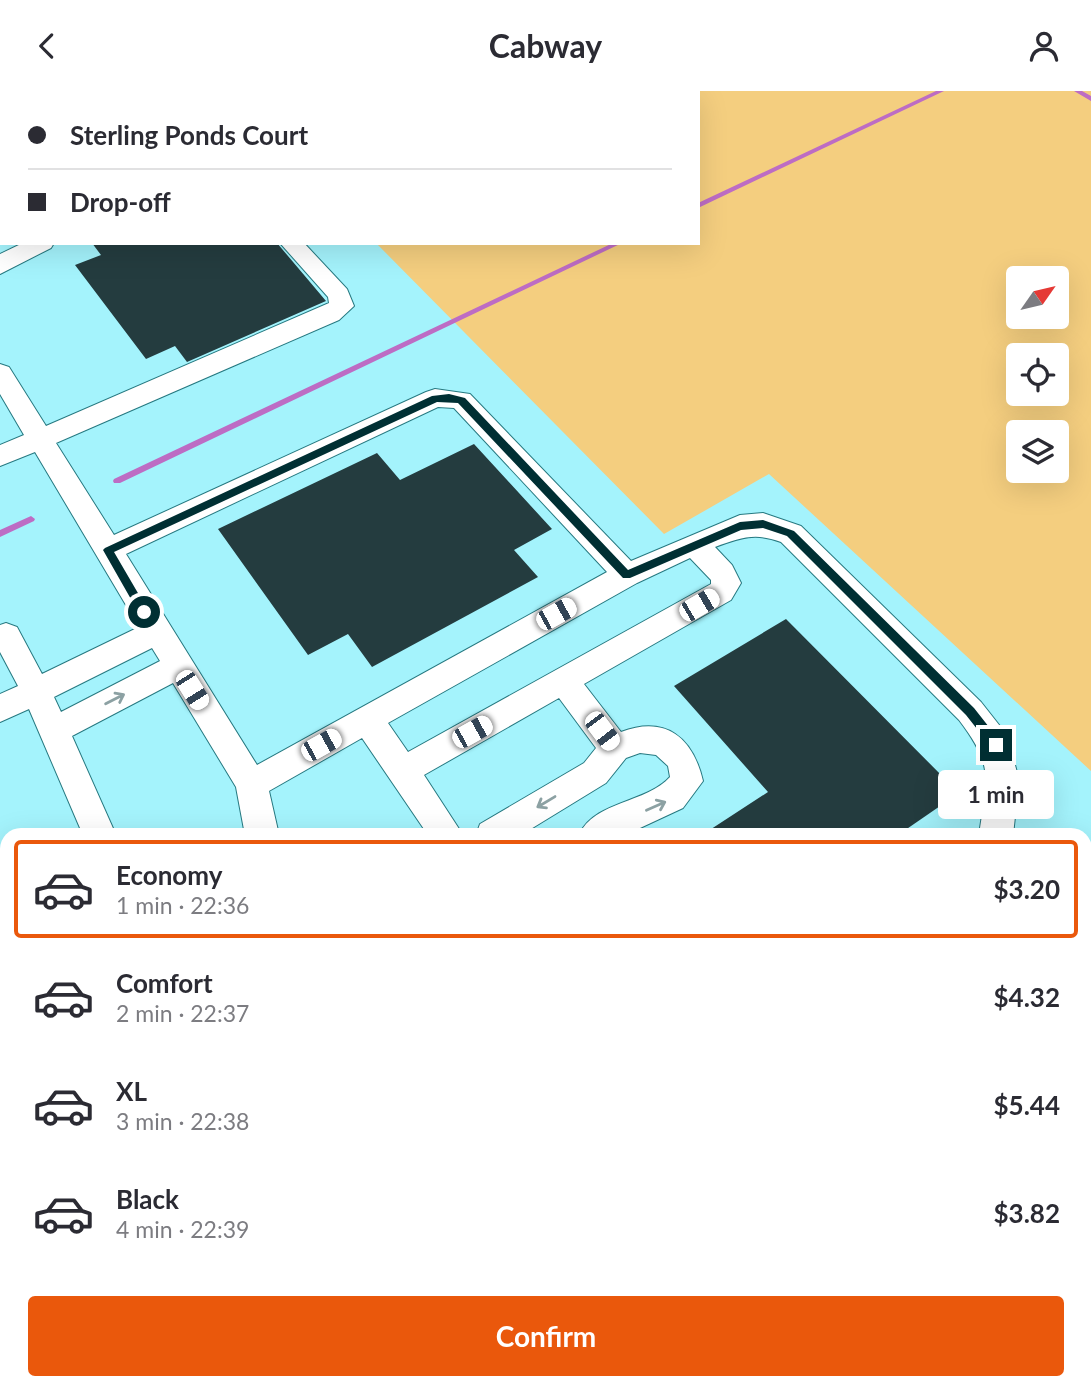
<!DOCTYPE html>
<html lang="en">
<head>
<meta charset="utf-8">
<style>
	:root { --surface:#fff; --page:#f2f2f3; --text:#2b2b33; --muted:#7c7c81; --line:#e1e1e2; --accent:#ea580c }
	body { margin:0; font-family:Lato,sans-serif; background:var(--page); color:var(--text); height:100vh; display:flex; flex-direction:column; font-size:26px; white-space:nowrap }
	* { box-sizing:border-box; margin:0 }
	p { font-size:23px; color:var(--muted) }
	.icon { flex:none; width:38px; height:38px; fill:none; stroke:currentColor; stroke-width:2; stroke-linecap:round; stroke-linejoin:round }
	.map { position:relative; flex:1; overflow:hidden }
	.details { position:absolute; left:0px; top:737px; width:1092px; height:562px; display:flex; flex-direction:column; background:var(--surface); border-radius:21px 21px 0 0; box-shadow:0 7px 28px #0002 }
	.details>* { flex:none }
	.top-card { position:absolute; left:0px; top:0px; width:700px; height:154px; box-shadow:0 7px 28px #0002; display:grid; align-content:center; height:154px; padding:0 28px; background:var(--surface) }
	.needle { width:46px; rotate:56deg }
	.buttons { position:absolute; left:1006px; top:175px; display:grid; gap:14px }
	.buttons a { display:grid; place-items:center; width:63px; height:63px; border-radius:7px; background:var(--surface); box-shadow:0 7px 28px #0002; font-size:35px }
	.end { position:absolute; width:32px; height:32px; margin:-16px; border:9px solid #002f33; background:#fff; box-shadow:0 0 0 4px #fff }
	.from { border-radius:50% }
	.bubble { position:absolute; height:49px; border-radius:7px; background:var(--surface); box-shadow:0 7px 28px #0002; font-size:23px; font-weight:700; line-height:49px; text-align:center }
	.car { position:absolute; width:21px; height:42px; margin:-21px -10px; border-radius:9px; box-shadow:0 0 5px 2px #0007; background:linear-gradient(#fff 24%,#345 0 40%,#fff 0 76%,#345 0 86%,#fff 0) }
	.top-card b { display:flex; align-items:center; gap:24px; height:66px; font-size:26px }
	.top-card b+b { border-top:2px solid var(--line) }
	.top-card i { width:18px; height:18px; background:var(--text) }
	ul { padding:12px 0 0; list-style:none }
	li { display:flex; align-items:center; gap:21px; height:98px; margin:0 14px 10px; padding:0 14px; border:4px solid transparent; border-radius:7px }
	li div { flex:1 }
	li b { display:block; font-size:26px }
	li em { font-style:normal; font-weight:700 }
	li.active { border-color:var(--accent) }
	li>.icon { width:63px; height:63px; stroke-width:1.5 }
	.button { display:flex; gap:14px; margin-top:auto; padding:14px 28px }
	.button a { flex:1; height:80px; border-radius:7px; background:var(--accent); color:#fff; font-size:28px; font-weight:700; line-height:80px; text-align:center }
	header { display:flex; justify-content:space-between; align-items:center; height:91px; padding:0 28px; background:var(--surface); font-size:32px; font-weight:700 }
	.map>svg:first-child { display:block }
</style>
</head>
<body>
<header><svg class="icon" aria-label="back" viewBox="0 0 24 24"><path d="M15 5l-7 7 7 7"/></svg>Cabway<svg class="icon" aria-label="person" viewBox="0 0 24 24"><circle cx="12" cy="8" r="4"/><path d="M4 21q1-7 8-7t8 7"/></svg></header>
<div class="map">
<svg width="1091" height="1298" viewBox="0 0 1091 1298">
	<rect width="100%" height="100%" fill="#a4f3fc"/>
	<path fill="#f4ce7f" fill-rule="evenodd" d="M 403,0 L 1091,0 L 1091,680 L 769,383 L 664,443 L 376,152 L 698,152 L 698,2 L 398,2 ZM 1018,187 L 1057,187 L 1057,226 L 1018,226 ZM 1018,264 L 1057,264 L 1057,303 L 1018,303 ZM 1018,341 L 1057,341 L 1057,380 L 1018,380 Z"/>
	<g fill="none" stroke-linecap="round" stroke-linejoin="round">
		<path fill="#bd6cc4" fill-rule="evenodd" d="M 936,0 L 944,0 L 698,117 L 698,112 Z
			M 1074,0 L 1082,0 L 1091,5 L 1091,10 Z
			M 613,152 L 622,152 L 120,392 L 114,392 L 113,390 L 114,388 Z
			M 31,425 L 35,428 L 34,430 L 0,446 L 0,439 Z"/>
	</g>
	<path fill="#243c3f" d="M 92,152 L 277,152 L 326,210 L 187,271 L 175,255 L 146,268 L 75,174 L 101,164 Z
		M 474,353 L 552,438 L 514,459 L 538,486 L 372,576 L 348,543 L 308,564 L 218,438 L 377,362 L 400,389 Z
		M 786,528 L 959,702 L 898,744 L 702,744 L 768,701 L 674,595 Z"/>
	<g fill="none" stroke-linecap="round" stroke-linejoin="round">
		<g stroke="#267981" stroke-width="2">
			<path id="minor" d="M 50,0 L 70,0 L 71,2 L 51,2 Z
				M 23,152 L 54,152 L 51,157 L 0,183 L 0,163 Z
				M 280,152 L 304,152 L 347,198 L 354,215 L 339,229 L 56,352 L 114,444 L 426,301 L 435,298 L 470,303 L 631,470 L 740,424 L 763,422 L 801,435 L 981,611 L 1007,644 L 1019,689 L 1013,744 L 979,744 C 987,688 995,676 959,629 L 781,451 C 755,441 740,447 715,456 L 732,474 L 741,492 L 731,509 L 584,593 L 621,641 C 666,624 693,647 703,690 L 683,717 L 625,744 L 579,744 C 594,710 647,712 670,686 L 668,675 L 656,664 L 640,662 L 626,667 L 606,692 L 521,744 L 476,744 L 480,733 L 584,672 L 596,657 L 559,607 L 424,684 L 463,744 L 428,744 L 362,647 L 269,700 L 279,744 L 245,744 L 236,696 L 173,592 L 72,645 L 116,744 L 83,744 L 29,618 L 0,631 L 0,603 L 18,595 L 0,561 L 0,534 L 6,532 L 17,536 L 42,583 L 139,536 L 35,361 L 0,375 L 0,354 L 24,344 L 0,303 L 0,273 L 9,276 L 46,335 L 329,212 L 328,206 ZM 438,316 L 454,317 L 607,481 L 257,674 L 126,463 ZM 690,467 L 711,489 L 711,493 L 408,661 L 388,632 L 637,492 ZM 152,557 L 160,570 L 61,621 L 54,606 Z
				M 7,1049 L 7,1088 L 0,1091 L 0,1052 Z
				M 1085,1205 L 1091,1208 L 1091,1259 L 1085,1256 Z
				M 1085,1273 L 1091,1275 L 1091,1298 L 1052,1298 L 1054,1292 L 1085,1292 Z
				M 123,1292 L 165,1292 L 167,1298 L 125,1298 Z
				M 418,1292 L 462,1292 L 464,1298 L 420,1298 Z"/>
		</g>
		<use href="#minor" fill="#fff" fill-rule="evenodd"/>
		<path stroke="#529198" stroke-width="3.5" stroke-dasharray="8 3.5" stroke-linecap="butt" d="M 350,2 L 355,0"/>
	</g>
	<defs><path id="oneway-shaft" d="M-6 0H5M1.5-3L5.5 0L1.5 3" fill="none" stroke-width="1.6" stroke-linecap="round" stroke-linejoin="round" transform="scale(1.75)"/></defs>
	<g stroke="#8ca1a3">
		<use href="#oneway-shaft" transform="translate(115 608) rotate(-27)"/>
		<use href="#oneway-shaft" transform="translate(546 711) rotate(149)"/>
		<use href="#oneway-shaft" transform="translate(656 715) rotate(-24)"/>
	</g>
	<path fill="#002f33" d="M 449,303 L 465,307 L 628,479 L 740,431 L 763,429 L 794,440 L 974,617 L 1000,650 L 1000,657 L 992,657 L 966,624 L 787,445 L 763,437 L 741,439 L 630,487 L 623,487 L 458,312 L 437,311 L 114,461 L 149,521 L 140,524 L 103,459 L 105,457 L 432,305 Z"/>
</svg>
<div class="buttons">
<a><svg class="needle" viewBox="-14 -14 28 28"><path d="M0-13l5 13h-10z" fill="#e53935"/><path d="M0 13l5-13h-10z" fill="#7c7c81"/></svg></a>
<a><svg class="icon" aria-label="locate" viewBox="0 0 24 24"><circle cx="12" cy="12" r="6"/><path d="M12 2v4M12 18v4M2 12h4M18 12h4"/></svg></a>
<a><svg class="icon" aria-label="layers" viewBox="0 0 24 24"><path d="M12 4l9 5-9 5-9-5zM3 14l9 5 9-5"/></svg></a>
</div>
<i class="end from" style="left:144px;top:521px"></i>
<i class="end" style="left:996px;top:654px"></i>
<div class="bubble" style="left:938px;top:679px;width:116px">1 min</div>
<i class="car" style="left:699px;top:514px;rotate:60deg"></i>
<i class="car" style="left:556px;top:523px;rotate:61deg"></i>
<i class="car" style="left:192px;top:599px;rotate:148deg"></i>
<i class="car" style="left:602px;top:640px;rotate:143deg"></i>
<i class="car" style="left:472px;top:641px;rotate:61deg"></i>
<i class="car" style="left:321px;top:654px;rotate:61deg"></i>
<div class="top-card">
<b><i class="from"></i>Sterling Ponds Court</b>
<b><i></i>Drop-off</b>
</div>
<section class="details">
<ul>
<li class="active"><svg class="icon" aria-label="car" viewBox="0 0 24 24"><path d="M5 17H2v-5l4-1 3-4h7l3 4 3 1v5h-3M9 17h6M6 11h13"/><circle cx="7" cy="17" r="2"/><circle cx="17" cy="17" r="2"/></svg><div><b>Economy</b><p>1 min · 22:36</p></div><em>$3.20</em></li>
<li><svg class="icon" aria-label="car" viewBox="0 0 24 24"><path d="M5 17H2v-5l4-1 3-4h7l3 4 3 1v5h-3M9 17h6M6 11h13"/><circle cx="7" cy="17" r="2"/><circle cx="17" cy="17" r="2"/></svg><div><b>Comfort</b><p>2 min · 22:37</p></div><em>$4.32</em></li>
<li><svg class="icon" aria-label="car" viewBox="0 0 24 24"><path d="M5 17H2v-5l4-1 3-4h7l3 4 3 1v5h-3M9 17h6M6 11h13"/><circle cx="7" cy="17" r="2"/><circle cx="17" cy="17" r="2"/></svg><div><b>XL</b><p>3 min · 22:38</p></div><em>$5.44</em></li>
<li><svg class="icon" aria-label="car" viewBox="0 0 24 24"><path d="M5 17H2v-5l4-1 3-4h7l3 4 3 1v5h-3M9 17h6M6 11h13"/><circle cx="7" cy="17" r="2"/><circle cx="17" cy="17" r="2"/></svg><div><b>Black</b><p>4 min · 22:39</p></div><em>$3.82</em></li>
</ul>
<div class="button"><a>Confirm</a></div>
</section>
</div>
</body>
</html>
